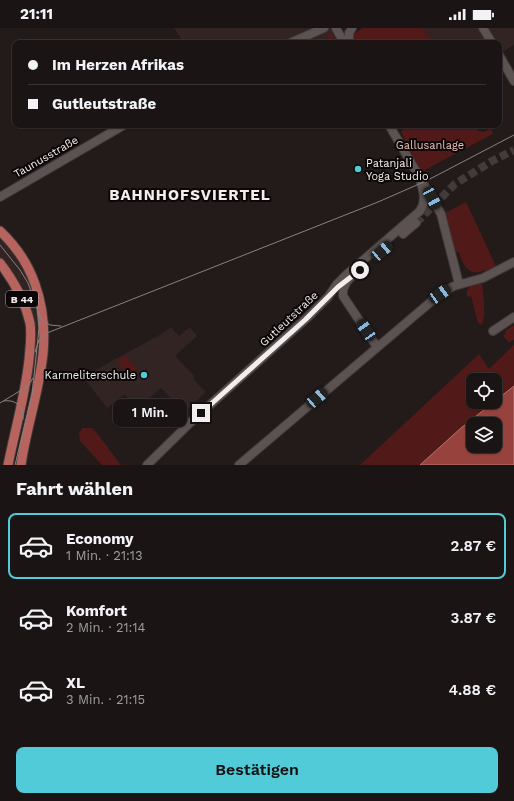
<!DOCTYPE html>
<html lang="de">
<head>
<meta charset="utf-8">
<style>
	:root { --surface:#1a1414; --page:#272122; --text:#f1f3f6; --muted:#9f9ea0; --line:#383334; --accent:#52cbd9 }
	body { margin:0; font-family:"Work Sans",sans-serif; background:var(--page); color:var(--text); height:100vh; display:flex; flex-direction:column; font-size:15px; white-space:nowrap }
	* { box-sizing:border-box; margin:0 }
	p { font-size:13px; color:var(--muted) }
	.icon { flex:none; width:22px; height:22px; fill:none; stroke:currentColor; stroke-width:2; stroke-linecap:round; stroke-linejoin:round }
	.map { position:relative; height:437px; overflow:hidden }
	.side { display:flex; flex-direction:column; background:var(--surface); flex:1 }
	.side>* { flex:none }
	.top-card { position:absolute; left:12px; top:12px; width:490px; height:88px; border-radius:8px; box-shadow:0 1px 3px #0004,0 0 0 1px var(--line); display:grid; align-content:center; height:88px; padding:0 16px; background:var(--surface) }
	.tools { position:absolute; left:466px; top:345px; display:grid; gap:8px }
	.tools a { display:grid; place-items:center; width:36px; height:36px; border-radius:8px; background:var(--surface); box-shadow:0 1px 3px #0004,0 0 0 1px var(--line); font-size:20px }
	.end { position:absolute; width:18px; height:18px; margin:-9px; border:5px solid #f3eeed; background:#111; box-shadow:0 0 0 2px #111 }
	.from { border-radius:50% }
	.bubble { position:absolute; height:28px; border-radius:8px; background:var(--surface); box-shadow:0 1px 3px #0004,0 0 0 1px var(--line); font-size:13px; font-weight:600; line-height:28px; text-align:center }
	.car { position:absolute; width:12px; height:24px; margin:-12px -6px; border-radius:5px; box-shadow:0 0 3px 1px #0007; background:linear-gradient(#222 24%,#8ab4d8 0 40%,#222 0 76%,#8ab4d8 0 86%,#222 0) }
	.top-card b { display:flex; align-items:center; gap:14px; height:38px; font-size:15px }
	.top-card b+b { border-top:1px solid var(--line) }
	.top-card i { width:10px; height:10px; background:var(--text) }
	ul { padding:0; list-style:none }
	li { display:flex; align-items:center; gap:12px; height:66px; margin:0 8px 6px; padding:0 8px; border:2px solid transparent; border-radius:8px }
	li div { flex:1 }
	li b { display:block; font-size:15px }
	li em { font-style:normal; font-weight:600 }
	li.on { border-color:var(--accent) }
	li>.icon { width:36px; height:36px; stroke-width:1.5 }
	h2 { padding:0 16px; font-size:18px; line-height:48px }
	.button { display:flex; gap:8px; margin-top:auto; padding:8px 16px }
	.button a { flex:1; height:46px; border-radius:8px; background:var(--accent); color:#111; font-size:16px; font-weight:600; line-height:46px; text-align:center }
	.status { display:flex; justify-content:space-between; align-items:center; height:28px; padding:0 20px; background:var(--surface); direction:ltr }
	.status svg { height:11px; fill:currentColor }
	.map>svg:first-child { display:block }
</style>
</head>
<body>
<div class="status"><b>21:11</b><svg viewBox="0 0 49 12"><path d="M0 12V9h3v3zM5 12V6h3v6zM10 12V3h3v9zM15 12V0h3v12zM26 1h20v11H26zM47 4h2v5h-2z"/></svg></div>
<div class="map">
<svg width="514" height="437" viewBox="0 0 514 437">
	<rect width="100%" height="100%" fill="#231b1a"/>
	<path fill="#322422" d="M 174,0 L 336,0 L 344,15 L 184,15 Z
		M 423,0 L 514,0 L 514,17 L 499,26 L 499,15 L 433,15 Z
		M 0,208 L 21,234 L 35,265 L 40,300 L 38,338 L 34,354 L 28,360 L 33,313 L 12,245 L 0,230 Z
		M 171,299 L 179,308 L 190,299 L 197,308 L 175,328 L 195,349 L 193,351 L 206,364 L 183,385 L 177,379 L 178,378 L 161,360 L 145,374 L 147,376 L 138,385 L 125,366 L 107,380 L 83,349 L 163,305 Z"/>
	<path fill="#511917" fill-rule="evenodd" d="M 363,0 L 423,0 L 433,15 L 350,15 L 350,8 Z
		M 326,5 L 332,6 L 337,15 L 331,15 Z
		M 407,97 L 474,97 L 479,103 L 484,104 L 491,100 L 493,106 L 421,144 L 401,104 Z
		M 466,174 L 496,238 C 475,248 466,248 459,224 L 455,225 L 443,186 Z
		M 482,255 C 483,265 487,290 481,297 L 478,295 L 471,268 L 467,269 L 467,263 L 470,258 Z
		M 514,297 L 514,312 L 509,314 L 503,308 L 505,306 L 506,302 Z
		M 514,317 L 514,359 L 423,437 L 360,437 L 479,326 L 489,341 ZM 473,352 L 495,352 L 495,374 L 473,374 Z
		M 125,327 L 137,341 L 129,348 L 117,334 Z
		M 83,400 L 92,400 L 97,405 L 121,437 L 102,437 L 80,413 L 79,405 Z"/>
	<path fill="#97423d" stroke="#b37672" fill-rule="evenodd" d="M 514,358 L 514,437 L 420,437 L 461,400 ZM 473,396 L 495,396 L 495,418 L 473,418 Z"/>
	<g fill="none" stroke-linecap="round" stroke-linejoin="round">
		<path stroke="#423b3a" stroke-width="8" stroke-dasharray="8 4" stroke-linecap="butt" d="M 416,195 L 455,156 L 492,133 L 514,122"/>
		<g stroke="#3f3938" stroke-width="10">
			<path id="secondary" d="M 336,0 L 344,15
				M 483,0 L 492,15
				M 290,15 L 324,0
				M 349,15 L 349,5 L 352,0
				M 499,27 L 514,53
				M 389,97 L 441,186 L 459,256
				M 0,169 L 124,97
				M 403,206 L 416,195
				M 354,246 C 347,253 342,258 343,268 L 377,319
				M 493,303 L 514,289
				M 147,437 L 192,393 L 308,289 L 328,269 L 337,256 L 346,247 L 420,183 C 427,172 423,162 420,151
				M 239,437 L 440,266 L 454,258 L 483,250 L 514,234"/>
		</g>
		<g stroke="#3f3938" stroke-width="11">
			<path id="primary" d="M 0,203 C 16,218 28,236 35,256 C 58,321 30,374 21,437
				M 0,235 C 13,252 25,273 30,295 C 32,307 30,319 29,332 C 25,368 15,402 8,437"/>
		</g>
		<use href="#secondary" stroke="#5b5251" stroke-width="8"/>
		<use href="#primary" stroke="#b7635e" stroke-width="9"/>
		<path stroke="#898281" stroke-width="1" d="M 0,217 L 20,242 L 28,255 L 41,291 L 50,297 L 61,298
			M 35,324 L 39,312 L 47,305 L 378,174 L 426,153 L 514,107
			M 4,373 C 16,371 24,379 23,391
			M 0,375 L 28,358 L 33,350
			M 15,437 L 32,367 L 39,300 L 37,278"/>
	</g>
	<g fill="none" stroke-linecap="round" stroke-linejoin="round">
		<path stroke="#f3eeed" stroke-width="5" d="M 201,385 L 305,292 L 338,259 L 360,242"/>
	</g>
	<g fill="#52cbd9" stroke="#0a0706" stroke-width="1.5">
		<circle cx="358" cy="141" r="4"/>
		<circle cx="144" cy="347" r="4"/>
	</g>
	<g text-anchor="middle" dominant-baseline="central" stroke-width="4" stroke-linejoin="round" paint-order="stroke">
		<rect fill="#0a0706" stroke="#ada9a8" stroke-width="1" x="6" y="263" width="32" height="16" rx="3"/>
		<g font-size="10" font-weight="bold" fill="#f3eeed">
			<text x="22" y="271">B 44</text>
		</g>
		<g font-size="11" fill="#f0bfb9" stroke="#0a0706">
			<text x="430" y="117">Gallusanlage</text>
		</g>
		<g font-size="11" fill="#f3eeed" stroke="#0a0706">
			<text transform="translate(46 129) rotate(-30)">Taunusstraße</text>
			<text transform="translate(289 291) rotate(-43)">Gutleutstraße</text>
		</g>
		<g font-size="11" fill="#f3eeed" stroke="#0a0706" text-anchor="start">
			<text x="366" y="135">Patanjali<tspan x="366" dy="13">Yoga Studio</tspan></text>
			<text x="136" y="347" text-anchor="end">Karmeliterschule</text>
		</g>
		<g font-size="15" font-weight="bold" letter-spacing="1" fill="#f3eeed" stroke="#0a0706">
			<text x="190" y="167">BAHNHOFSVIERTEL</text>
		</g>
	</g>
</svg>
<div class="tools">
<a><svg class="icon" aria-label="locate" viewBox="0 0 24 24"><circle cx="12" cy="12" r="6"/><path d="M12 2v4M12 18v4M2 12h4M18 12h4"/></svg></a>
<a><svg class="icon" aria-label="layers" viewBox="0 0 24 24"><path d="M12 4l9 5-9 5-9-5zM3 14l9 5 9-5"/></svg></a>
</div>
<i class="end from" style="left:360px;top:242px"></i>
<i class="end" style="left:201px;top:385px"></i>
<div class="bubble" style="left:113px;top:371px;width:74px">1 Min.</div>
<i class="car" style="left:432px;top:170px;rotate:152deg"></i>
<i class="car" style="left:382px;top:223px;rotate:50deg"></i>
<i class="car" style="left:440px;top:266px;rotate:55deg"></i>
<i class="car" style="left:366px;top:302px;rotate:326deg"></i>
<i class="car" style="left:317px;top:370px;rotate:49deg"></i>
<div class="top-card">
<b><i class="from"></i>Im Herzen Afrikas</b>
<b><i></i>Gutleutstraße</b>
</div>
</div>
<section class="side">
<h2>Fahrt wählen</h2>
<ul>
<li class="on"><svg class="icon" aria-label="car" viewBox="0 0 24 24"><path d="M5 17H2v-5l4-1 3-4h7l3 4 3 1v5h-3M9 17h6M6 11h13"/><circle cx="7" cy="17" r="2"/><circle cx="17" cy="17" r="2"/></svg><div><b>Economy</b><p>1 Min. · 21:13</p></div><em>2.87 €</em></li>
<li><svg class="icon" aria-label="car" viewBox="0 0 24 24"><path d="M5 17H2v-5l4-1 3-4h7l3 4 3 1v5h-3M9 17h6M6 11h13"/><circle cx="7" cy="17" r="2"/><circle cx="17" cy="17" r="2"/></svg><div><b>Komfort</b><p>2 Min. · 21:14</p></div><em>3.87 €</em></li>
<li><svg class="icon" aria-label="car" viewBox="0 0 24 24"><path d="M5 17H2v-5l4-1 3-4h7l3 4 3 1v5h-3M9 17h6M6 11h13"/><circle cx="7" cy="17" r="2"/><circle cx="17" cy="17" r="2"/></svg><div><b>XL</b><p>3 Min. · 21:15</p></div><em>4.88 €</em></li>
</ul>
<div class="button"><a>Bestätigen</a></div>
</section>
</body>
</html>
